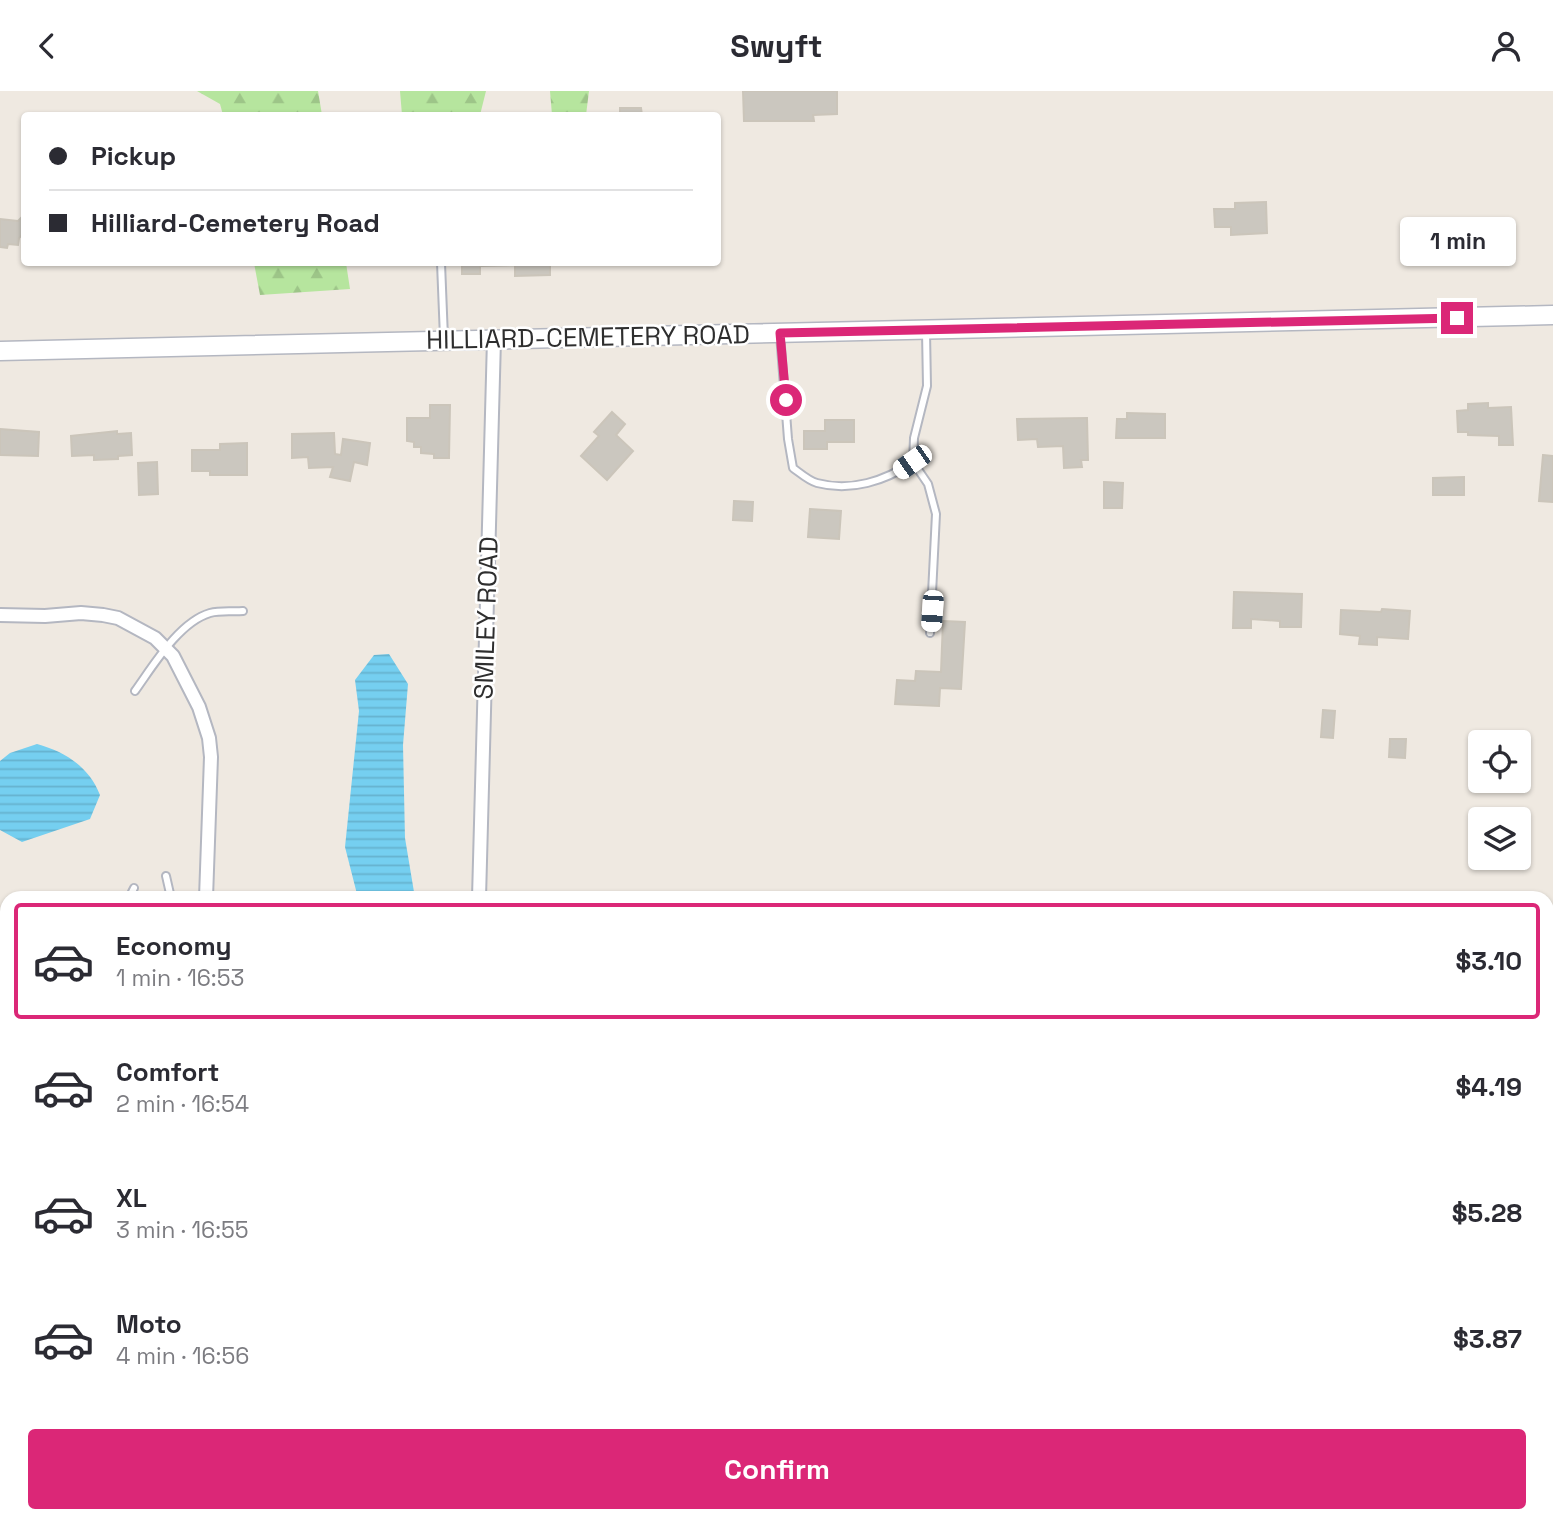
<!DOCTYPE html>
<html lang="en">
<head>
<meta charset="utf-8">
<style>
	:root { --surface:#fff; --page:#f2f2f3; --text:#2b2b33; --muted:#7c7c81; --line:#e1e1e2; --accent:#db2777 }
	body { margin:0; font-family:"Space Grotesk",sans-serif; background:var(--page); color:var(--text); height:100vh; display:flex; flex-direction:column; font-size:26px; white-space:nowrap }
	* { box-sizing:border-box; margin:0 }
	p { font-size:23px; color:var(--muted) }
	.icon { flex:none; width:38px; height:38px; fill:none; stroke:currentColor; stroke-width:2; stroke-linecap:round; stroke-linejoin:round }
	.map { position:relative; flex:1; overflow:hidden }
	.details { position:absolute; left:0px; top:800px; width:1554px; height:632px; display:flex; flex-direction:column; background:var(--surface); border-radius:21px 21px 0 0; box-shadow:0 2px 5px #0004 }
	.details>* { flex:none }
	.guide { position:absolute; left:21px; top:21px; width:700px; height:154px; border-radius:7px; box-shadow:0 2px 5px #0004; display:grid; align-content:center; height:154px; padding:0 28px; background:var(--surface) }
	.controls { position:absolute; left:1468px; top:639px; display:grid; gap:14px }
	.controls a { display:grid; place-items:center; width:63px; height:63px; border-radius:7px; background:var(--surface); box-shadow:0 2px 5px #0004; font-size:35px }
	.end { position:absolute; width:32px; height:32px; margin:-16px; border:9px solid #db2777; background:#fff; box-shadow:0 0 0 4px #fff }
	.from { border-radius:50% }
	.bubble { position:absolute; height:49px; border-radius:7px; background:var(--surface); box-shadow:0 2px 5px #0004; font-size:23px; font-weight:700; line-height:49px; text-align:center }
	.car { position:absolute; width:21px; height:42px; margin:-21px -10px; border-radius:9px; box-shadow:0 0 5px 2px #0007; background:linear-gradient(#fff 24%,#345 0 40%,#fff 0 76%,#345 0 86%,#fff 0) }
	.guide b { display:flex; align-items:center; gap:24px; height:66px; font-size:26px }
	.guide b+b { border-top:2px solid var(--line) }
	.guide i { width:18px; height:18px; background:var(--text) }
	ul { padding:12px 0 0; list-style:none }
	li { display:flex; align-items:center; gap:21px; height:116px; margin:0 14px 10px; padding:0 14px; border:4px solid transparent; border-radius:7px }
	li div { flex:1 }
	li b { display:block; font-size:26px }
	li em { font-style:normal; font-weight:700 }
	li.selected { border-color:var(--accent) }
	li>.icon { width:63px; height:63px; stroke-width:1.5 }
	.button { display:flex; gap:14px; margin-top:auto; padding:14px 28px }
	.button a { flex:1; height:80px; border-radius:7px; background:var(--accent); color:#fff; font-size:28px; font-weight:700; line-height:80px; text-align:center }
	header { display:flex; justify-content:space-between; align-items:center; height:91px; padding:0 28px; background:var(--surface); font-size:32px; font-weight:700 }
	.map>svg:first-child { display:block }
</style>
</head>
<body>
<header><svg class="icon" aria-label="back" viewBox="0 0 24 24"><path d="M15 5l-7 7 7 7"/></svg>Swyft<svg class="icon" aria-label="person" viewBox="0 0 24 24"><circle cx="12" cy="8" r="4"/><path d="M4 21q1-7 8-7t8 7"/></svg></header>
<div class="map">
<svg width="1553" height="1430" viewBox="0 0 1553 1430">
	<defs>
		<pattern id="forest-firs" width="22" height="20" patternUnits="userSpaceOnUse" patternTransform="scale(1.75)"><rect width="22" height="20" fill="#b6e59e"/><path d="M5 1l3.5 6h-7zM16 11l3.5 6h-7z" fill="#9dc588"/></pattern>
		<pattern id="water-rules" width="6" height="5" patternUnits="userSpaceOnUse" patternTransform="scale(1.75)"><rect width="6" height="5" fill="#75cff0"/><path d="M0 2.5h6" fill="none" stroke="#66b2ce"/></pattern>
	</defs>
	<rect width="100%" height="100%" fill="#efe9e1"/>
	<path fill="url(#forest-firs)" d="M 197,0 L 318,0 L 322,24 L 223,24 L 220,13 Z
		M 400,0 L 486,0 L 480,24 L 402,24 Z
		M 550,0 L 589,0 L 586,24 L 552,24 Z
		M 254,172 L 346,172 L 350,198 L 260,204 Z"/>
	<path fill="url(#water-rules)" d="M 389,563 L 408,593 L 403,654 L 405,747 L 415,807 L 358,807 L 345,756 L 359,620 L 355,589 L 374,564 Z
		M 37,653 C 66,661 89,676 100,704 L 90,728 L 22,751 L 0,739 L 0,670 L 10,662 Z"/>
	<path fill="#cbc7bf" stroke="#cbc5ba" stroke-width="2" d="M 743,0 L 837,0 L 837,23 L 813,24 L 814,30 L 744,30 Z
		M 620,17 L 641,17 L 642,24 L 620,24 Z
		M 1266,111 L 1267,142 L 1231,144 L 1231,136 L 1215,136 L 1214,118 L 1235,118 L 1235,112 Z
		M 24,124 L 24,142 L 19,147 L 18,154 L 8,153 L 7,157 L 0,156 L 0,128 L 18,130 Z
		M 462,172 L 550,172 L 550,184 L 515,185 L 515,174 L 480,175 L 480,183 L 462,183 Z
		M 1488,312 L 1488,317 L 1511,316 L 1513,354 L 1499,354 L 1499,345 L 1468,344 L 1468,341 L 1458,341 L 1457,320 L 1468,319 L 1468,313 Z
		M 430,314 L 450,314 L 449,367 L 434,367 L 434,363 L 421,362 L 421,356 L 414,356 L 414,351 L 407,350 L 407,327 L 430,327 Z
		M 612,321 L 625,333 L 616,344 L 633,360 L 607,389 L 581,365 L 599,345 L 594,341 Z
		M 1127,322 L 1165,323 L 1165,347 L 1116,347 L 1117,328 L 1127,328 Z
		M 1087,327 L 1088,369 L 1081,369 L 1082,376 L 1064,377 L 1063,355 L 1038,356 L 1037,348 L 1018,349 L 1017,328 Z
		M 825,329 L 854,329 L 854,351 L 827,351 L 827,358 L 804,358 L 804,340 L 825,340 Z
		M 0,338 L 39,341 L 38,365 L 0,364 Z
		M 117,340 L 117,343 L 131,342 L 132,364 L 118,365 L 118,368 L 94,369 L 94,364 L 72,365 L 71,345 Z
		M 334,342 L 335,363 L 341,364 L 343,348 L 370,352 L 367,374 L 354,371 L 350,390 L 330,386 L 333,376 L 309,377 L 308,366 L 292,367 L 292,343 Z
		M 247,352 L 247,384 L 210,384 L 210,380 L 192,380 L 192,359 L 220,359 L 220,353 Z
		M 1543,364 L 1553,365 L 1553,411 L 1539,410 Z
		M 157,371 L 158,403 L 139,404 L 138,372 Z
		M 1464,386 L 1464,404 L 1433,404 L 1433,387 Z
		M 1104,391 L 1123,392 L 1122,417 L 1104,417 Z
		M 734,410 L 753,411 L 752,430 L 733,429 Z
		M 810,418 L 841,420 L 839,448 L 808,446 Z
		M 1234,501 L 1302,503 L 1301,536 L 1280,536 L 1280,530 L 1251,528 L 1251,537 L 1233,537 Z
		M 1382,518 L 1410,520 L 1408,548 L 1377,546 L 1377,554 L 1359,553 L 1360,545 L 1340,543 L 1341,519 L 1381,521 Z
		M 943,530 L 965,531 L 961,598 L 940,597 L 939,615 L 895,613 L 897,589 L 915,590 L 916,580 L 941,581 Z
		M 1323,619 L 1335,620 L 1333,647 L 1321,646 Z
		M 1390,648 L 1406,648 L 1405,667 L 1389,666 Z
		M 1549,1018 L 1553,1018 L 1553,1039 L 1549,1039 Z
		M 1548,1232 L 1553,1232 L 1553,1258 L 1549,1258 Z
		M 689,1424 L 708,1424 L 708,1430 L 689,1430 Z
		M 1020,1424 L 1056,1424 L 1055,1430 L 1019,1430 Z
		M 1066,1424 L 1101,1426 L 1101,1430 L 1066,1430 Z
		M 1111,1424 L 1127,1424 L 1127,1430 L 1111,1430 Z
		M 1158,1424 L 1175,1424 L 1175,1427 L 1192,1426 L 1193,1430 L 1158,1430 Z
		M 1203,1424 L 1240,1424 L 1241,1430 L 1204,1430 Z
		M 1249,1424 L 1276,1424 L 1258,1430 L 1250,1430 Z
		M 1293,1424 L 1326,1424 L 1304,1430 L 1294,1430 Z"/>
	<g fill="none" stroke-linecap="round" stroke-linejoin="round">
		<g stroke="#b4b7c1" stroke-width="10">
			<path id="service" d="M 441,172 L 444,247
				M 926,241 L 927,295 L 914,347 L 913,371 L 928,393 L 936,423 L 930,542
				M 780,243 L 788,348 L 793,377 C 800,382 809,390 817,392 C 851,401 885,390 913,371
				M 135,600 C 153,575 179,531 210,522 C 221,519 233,521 243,520
				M 166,785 L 171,807
				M 129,807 L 134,797
				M 0,1153 L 7,1144
				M 0,1276 L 7,1276
				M 159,1430 L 159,1424
				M 303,1430 L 303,1424"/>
		</g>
		<g stroke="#b4b7c1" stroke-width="16">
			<path id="minor" d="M 0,524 L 45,525 L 81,522 L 103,524 L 118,527 L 155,547 L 173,565 L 199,616 L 209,647 L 211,666 L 206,807
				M 479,807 L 494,248
				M 0,882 L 7,872
				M 1547,1084 L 1553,1084
				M 1547,1301 L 1553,1300
				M 463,1430 L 463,1424
				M 979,1430 L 981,1424"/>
		</g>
		<g stroke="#b4b7c1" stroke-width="21">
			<path id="secondary" d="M 0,260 L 1553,224
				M 0,970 L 7,978
				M 95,1430 L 95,1424"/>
		</g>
		<path stroke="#c9c9c9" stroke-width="2.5" stroke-dasharray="5 3.5" stroke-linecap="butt" d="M 0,940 L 7,947
			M 116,1430 L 116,1424"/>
		<use href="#service" stroke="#fff" stroke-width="6"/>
		<use href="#minor" stroke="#fff" stroke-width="12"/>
		<use href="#secondary" stroke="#fff" stroke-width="18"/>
	</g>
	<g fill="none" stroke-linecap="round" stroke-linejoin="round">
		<path stroke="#db2777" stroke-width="9" d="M 786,309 L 780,242 L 1457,227"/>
	</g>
	<g text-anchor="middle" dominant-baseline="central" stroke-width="5" stroke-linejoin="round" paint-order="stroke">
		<g font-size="26" fill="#2e2e2e" stroke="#fff">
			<text transform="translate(588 246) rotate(-1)">HILLIARD-CEMETERY ROAD</text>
			<text transform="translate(486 527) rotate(-88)">SMILEY ROAD</text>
		</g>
	</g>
</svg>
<div class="controls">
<a><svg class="icon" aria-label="locate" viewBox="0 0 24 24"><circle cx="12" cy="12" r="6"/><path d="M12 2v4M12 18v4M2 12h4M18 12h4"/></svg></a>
<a><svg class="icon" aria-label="layers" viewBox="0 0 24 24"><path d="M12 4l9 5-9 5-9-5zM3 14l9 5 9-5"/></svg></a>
</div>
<i class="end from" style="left:786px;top:309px"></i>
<i class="end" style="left:1457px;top:227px"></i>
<div class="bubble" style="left:1400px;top:126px;width:116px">1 min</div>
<i class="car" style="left:912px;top:371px;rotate:235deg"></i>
<i class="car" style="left:932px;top:520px;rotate:184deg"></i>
<div class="guide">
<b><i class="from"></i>Pickup</b>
<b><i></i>Hilliard-Cemetery Road</b>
</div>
<section class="details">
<ul>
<li class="selected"><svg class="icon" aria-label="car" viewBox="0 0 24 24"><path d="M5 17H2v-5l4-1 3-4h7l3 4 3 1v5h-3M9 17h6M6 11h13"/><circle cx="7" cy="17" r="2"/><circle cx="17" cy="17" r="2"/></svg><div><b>Economy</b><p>1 min · 16:53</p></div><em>$3.10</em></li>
<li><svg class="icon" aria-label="car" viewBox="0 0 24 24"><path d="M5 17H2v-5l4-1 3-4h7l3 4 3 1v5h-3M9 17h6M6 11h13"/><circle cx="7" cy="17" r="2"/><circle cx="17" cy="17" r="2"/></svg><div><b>Comfort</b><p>2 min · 16:54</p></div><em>$4.19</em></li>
<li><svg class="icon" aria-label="car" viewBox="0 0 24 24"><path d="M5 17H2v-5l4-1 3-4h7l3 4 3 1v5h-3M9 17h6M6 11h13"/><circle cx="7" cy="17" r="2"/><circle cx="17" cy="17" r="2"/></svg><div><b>XL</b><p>3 min · 16:55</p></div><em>$5.28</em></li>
<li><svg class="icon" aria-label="car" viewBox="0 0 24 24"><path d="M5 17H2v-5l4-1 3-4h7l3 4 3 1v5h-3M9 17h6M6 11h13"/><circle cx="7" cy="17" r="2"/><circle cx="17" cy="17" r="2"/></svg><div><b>Moto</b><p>4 min · 16:56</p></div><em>$3.87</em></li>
</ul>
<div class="button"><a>Confirm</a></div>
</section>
</div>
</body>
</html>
